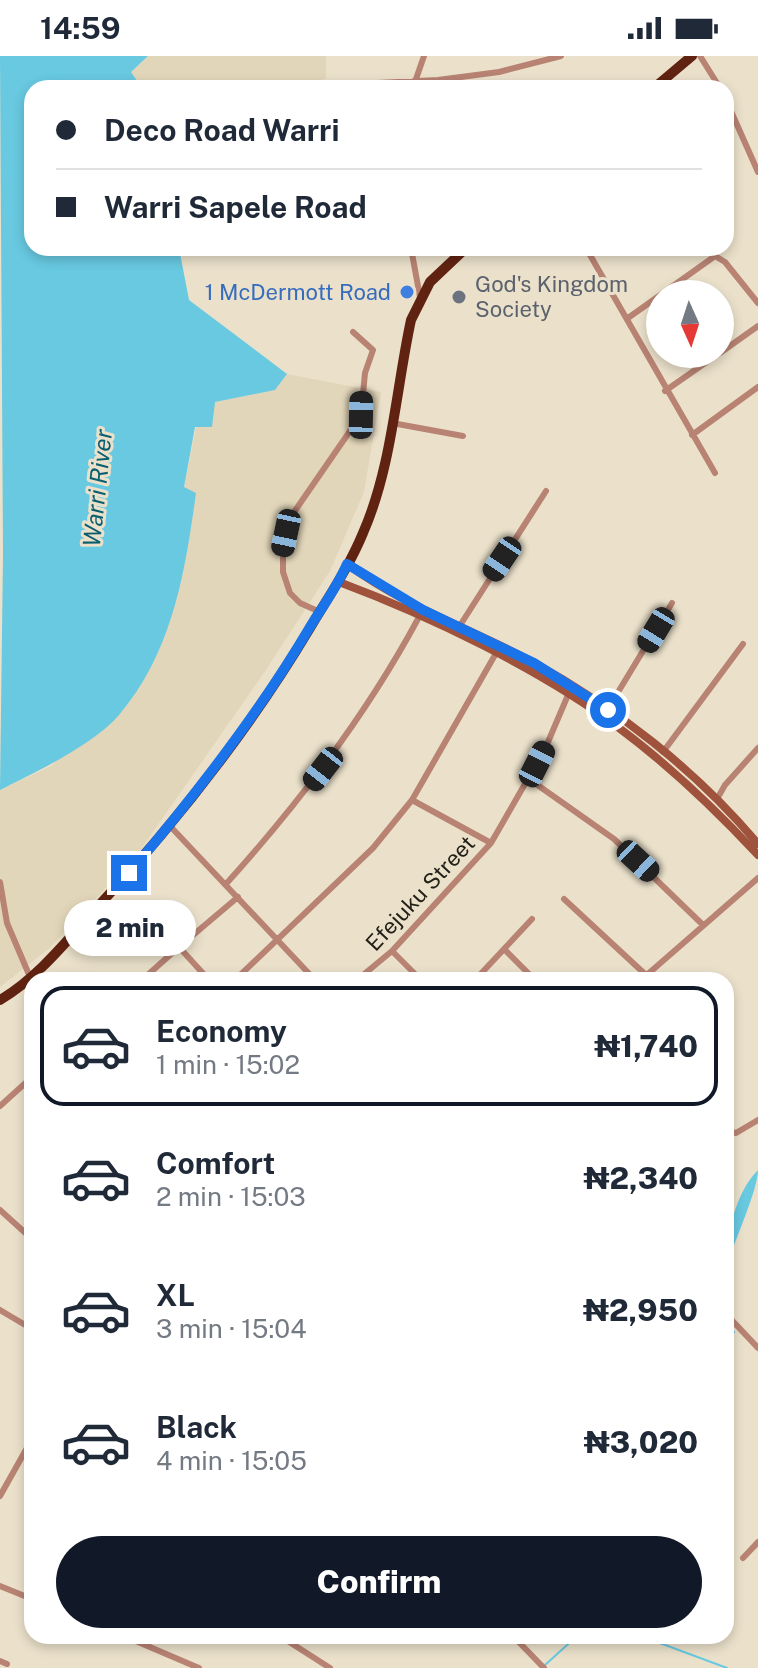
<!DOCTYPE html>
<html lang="en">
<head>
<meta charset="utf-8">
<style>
	:root { --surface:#fff; --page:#f2f2f3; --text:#1f2937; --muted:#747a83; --line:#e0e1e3; --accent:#111827 }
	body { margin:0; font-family:"Public Sans",sans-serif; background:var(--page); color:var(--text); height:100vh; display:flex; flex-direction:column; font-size:30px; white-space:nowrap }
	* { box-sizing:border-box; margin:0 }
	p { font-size:26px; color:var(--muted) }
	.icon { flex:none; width:44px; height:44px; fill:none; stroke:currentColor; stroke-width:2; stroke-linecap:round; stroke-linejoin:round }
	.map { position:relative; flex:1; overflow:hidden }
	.details { position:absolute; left:24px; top:916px; width:710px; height:672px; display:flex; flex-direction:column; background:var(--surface); border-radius:24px; box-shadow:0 4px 12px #0003 }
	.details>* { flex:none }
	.top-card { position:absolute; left:24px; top:24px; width:710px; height:176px; border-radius:24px; box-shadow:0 4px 12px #0003; display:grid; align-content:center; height:176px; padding:0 32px; background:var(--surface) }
	.needle { width:52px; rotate:177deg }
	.buttons { position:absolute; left:646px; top:224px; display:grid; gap:16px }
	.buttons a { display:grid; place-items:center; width:88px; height:88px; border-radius:50%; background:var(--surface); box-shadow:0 4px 12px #0003; font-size:40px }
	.end { position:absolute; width:36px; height:36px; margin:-18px; border:10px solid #1a73e8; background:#fff; box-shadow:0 0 0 4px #fff }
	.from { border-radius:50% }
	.bubble { position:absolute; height:56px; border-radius:28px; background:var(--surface); box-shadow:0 4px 12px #0003; font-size:26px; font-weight:800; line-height:56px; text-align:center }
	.car { position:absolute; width:24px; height:48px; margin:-24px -12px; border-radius:10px; box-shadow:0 0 6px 2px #0007; background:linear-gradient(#222 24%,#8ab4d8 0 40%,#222 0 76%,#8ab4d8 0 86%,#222 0) }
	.top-card b { display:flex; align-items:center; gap:28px; height:76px; font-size:30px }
	.top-card b+b { border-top:2px solid var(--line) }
	.top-card i { width:20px; height:20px; background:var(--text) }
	ul { padding:14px 0 0; list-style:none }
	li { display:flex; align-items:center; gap:24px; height:120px; margin:0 16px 12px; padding:0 16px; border:4px solid transparent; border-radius:24px }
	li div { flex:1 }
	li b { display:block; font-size:30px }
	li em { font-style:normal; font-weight:800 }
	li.selected { border-color:var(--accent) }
	li>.icon { width:72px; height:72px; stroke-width:1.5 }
	.button { display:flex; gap:16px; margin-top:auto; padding:16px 32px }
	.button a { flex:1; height:92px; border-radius:48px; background:var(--accent); color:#fff; font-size:32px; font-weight:800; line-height:92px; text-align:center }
	.status { display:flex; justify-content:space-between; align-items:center; height:56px; padding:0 40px; background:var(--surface); direction:ltr }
	.status svg { height:22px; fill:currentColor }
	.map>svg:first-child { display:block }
</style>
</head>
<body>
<div class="status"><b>14:59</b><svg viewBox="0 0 49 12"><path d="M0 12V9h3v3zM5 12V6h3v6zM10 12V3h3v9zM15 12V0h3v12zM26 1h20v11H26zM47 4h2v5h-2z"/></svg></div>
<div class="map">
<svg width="758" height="1612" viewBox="0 0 758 1612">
	<rect width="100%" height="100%" fill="#ebe1cb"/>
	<path fill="#e2d6ba" d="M 148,0 L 326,0 L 326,23 L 258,32 L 142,32 L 131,16 Z
		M 287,318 L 381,336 L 364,436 L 330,515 L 266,614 L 139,796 L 51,891 L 0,931 L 0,734 L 53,709 L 184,432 L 196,371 L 215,346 L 275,334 Z"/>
	<path fill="#68c9e1" d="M 0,0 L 148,0 L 131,16 L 142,32 L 32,32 L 32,192 L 179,192 L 189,244 L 287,318 L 275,334 L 215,346 L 212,371 L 195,371 L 184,431 L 196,437 C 185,516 173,595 119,659 C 93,689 36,716 0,734 L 3,497 Z
		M 758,1114 C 758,1134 733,1188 726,1212 C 726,1180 735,1137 758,1114 Z"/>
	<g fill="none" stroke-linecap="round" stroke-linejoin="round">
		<path stroke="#68c9e1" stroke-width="2" d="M 726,1291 L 734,1276
			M 726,1350 L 730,1356 L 726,1409
			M 641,1580 L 727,1612
			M 545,1609 L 577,1580"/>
		<path stroke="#b88373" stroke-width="6" d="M 700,0 L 720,32
			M 276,32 L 438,24 L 499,16 L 561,0
			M 407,32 L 416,23 L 424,0
			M 726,44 L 758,116
			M 411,192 L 420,241
			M 586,192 L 715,417
			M 628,262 L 715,200 L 725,206 L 758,247
			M 720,297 L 758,270
			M 665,335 L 718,298
			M 392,367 L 463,380
			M 692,379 L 758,331
			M 320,556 L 300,547 L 290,537 L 283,516 L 283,493 L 290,462 L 361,359 L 365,317 L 373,294 L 353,276
			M 459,571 L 546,435
			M 603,661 L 672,547
			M 663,696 L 743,588
			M 529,723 L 614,783 L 702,868
			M 717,743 L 725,729 L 758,692
			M 412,744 L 491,787
			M 170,770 L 315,924
			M 0,826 L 7,867 L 30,921
			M 226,828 C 300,746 366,660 419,561
			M 564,843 L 646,919
			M 505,894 L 535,924
			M 392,895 L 421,924
			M 142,924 L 179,891
			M 209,924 L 179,891 L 238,841
			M 235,924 L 373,792 L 412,744 L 495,599
			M 357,924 L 392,895 L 491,787 L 545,693 L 568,639
			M 475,924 L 532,863
			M 641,924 L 758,822
			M 0,1050 L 32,1021
			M 726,1075 L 736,1077 L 758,1064
			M 0,1154 L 32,1183
			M 0,1254 L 32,1273
			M 726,1258 L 758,1292
			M 0,1440 L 32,1383
			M 743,1502 L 758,1486
			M 0,1530 L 32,1543
			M 124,1580 L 199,1612
			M 280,1580 L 330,1612
			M 513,1580 L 544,1612
			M 0,1605 L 7,1608"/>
		<path stroke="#9f533c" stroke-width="8" d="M 347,508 C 404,550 469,572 531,605 C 615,651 696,714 758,788
			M 339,526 C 430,560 542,614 619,672 C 670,710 715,753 758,799"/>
		<path stroke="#612311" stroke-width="10" d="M 654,32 L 692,0
			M 0,944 C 36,923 65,887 92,857 C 174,769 249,674 310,572 C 329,540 349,511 363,477 C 392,411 396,333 411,264 L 430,226 L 466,192"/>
	</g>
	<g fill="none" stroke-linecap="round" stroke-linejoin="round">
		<path stroke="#1a73e8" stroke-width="10" d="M 129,817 C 195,740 258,659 310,571 C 323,550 337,531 347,508 L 423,554 L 534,607 L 608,654"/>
	</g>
	<circle fill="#3f7fe0" stroke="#ebe1cb" stroke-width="3" cx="407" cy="236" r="8"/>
	<circle fill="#6b7280" stroke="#ebe1cb" stroke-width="3" cx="459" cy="241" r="8"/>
	<g text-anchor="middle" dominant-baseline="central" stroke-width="6" stroke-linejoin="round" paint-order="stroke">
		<g font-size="22" fill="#5b616d" stroke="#ebe1cb" text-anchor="start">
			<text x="475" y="228">God's Kingdom<tspan x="475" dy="25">Society</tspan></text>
		</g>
		<g font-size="22" fill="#366cbe" stroke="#ebe1cb" text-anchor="end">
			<text x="391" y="236">1 McDermott Road</text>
		</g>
		<g font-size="22" fill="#232018" stroke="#ebe1cb">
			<text transform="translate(420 837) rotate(-47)">Efejuku Street</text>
		</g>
		<g font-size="24" font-style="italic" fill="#095e6f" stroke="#ebe1cb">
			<text transform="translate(97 432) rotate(-84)">Warri River</text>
		</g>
	</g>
</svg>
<div class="buttons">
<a><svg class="needle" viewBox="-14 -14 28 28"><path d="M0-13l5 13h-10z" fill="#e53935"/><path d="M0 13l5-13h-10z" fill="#747a83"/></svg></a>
</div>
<i class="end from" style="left:608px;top:654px"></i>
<i class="end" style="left:129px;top:817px"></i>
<div class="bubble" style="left:64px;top:844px;width:132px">2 min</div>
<i class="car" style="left:361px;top:359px;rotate:1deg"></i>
<i class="car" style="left:286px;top:477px;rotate:192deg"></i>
<i class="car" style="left:502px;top:503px;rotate:214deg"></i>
<i class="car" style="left:656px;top:574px;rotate:211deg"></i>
<i class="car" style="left:537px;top:708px;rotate:27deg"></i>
<i class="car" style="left:323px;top:713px;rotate:218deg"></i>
<i class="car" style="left:638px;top:805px;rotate:133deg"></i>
<div class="top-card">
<b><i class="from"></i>Deco Road Warri</b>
<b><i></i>Warri Sapele Road</b>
</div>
<section class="details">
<ul>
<li class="selected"><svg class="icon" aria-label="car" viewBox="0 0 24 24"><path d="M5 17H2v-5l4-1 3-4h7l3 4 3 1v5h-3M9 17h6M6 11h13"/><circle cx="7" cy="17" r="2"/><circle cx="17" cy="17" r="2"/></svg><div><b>Economy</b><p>1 min · 15:02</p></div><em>₦1,740</em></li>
<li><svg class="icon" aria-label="car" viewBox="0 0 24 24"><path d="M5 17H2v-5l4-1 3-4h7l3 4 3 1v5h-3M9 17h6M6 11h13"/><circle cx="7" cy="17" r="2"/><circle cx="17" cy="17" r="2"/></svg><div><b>Comfort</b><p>2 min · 15:03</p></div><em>₦2,340</em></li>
<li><svg class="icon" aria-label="car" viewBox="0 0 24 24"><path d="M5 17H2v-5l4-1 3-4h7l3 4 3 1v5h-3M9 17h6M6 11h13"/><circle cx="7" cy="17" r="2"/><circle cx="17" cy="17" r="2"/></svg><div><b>XL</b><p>3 min · 15:04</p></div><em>₦2,950</em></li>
<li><svg class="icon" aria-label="car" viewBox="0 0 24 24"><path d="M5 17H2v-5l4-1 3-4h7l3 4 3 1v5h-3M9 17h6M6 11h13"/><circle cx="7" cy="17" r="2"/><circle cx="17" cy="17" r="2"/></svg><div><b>Black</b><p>4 min · 15:05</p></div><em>₦3,020</em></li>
</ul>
<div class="button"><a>Confirm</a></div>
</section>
</div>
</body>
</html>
